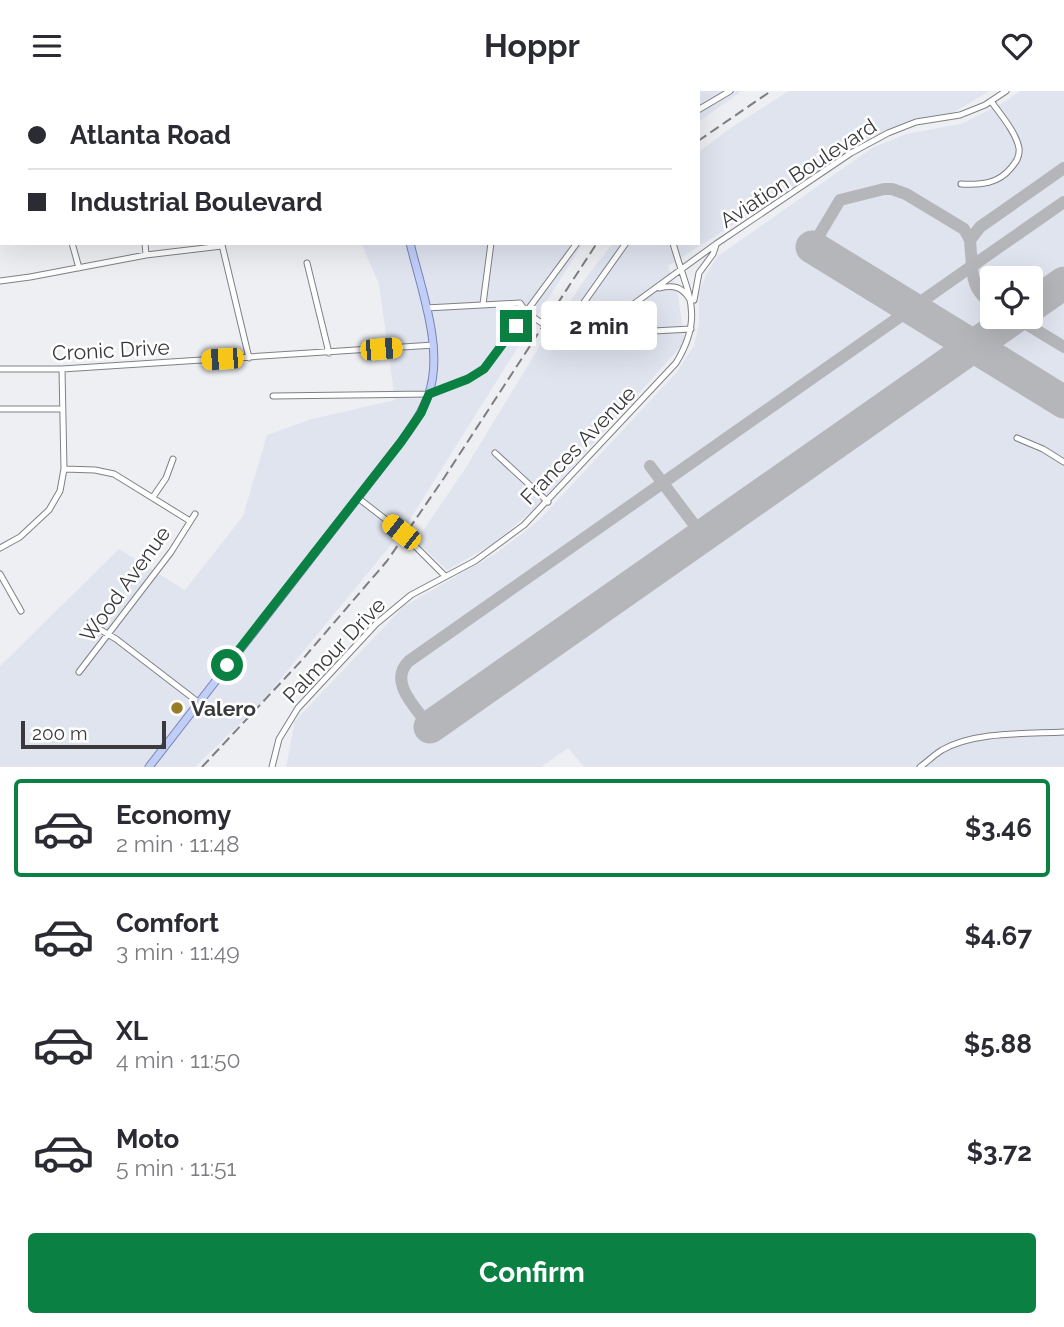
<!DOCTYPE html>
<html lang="en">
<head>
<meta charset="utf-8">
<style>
	:root { --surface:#fff; --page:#f7f7f7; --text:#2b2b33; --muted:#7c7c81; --line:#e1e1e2; --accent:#0b8043 }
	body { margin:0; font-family:Raleway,sans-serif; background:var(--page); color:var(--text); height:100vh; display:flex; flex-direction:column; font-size:26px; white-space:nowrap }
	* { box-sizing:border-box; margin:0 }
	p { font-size:23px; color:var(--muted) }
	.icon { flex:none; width:38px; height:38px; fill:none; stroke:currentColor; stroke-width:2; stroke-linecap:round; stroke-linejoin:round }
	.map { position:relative; height:676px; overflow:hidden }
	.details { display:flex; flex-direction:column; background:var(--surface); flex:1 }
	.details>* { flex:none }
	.guide { position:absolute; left:0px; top:0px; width:700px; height:154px; box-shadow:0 7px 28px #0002; display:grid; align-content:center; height:154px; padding:0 28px; background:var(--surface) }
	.tools { position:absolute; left:980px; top:175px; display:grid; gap:14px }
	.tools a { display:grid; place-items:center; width:63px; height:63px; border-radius:7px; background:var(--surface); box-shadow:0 7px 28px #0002; font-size:35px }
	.scale { position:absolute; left:21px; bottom:18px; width:145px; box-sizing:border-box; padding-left:7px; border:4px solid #3a3a3c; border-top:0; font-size:19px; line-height:24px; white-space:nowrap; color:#3a3a3c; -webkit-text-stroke:5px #fff; paint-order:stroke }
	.end { position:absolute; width:32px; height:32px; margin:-16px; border:9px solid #0b8043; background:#fff; box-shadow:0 0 0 4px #fff }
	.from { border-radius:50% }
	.bubble { position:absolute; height:49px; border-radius:7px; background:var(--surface); box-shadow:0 7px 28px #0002; font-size:23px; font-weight:700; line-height:49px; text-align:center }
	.car { position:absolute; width:21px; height:42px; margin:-21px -10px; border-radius:9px; box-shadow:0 0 5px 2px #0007; background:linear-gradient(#f5c518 24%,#345 0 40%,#f5c518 0 76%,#345 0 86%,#f5c518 0) }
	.guide b { display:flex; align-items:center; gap:24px; height:66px; font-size:26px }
	.guide b+b { border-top:2px solid var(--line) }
	.guide i { width:18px; height:18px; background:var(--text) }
	ul { padding:12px 0 0; list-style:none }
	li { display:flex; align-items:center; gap:21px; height:98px; margin:0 14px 10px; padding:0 14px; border:4px solid transparent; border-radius:7px }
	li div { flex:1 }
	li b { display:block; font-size:26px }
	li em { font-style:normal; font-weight:700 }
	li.selected { border-color:var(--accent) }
	li>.icon { width:63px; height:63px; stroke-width:1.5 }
	.cta { display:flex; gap:14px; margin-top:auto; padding:14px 28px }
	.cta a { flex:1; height:80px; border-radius:7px; background:var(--accent); color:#fff; font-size:28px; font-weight:700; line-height:80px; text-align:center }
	header { display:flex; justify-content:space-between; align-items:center; height:91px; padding:0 28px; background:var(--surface); font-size:32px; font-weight:700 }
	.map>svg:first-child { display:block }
</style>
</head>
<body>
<header><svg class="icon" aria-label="menu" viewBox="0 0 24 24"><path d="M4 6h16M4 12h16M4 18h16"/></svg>Hoppr<svg class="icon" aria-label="heart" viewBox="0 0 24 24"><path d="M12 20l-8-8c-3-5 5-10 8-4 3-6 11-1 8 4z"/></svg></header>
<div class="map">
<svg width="1064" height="676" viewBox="0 0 1064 676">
	<rect width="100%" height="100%" fill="#edeff3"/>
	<path fill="#e0e4ef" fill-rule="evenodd" d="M 546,0 L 742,0 L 698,31 L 698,2 L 543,2 Z
		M 789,0 L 990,0 L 954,21 L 873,45 L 668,175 L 678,205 L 685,251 L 533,419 L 493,453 L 447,479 L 416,450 L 465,378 L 544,248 L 588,184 L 613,152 L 698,152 L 698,62 L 729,38 Z
		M 1020,0 L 1064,0 L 1064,676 L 584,676 L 568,657 L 541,676 L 286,676 L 295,630 L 403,516 L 495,463 L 526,440 L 541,427 L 676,282 L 694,255 L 699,233 L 699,202 L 706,184 L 718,165 L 872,57 L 906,43 L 961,33 L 1001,13 ZM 992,187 L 1031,187 L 1031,226 L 992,226 Z
		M 361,152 L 583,152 L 404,438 L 260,613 L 195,676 L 0,676 L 0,575 L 119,458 L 185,499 L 243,425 L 267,344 L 312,328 L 395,309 L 379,193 Z"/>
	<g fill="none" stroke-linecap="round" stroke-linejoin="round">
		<path stroke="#b5b6ba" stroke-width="12" d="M 970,149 L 980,136 L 1064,77
			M 992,212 C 977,203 973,192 972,175 L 1064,111
			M 1015,226 L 1064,256
			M 650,375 L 702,444
			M 430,636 C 417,618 387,591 409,570 L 972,175 L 970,149 L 964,138 L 906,103 L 892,98 L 884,98 L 840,109 L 812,156"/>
		<path stroke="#b5b6ba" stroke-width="33" d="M 812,156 L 1064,311
			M 1031,215 L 1064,192
			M 430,636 L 1015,226"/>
		<g stroke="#7f8185" stroke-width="7">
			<path id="minor" d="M 24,0 L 25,2
				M 125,0 L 125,2
				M 185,0 L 185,2
				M 259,0 L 259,2
				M 523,0 L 525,2
				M 653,0 L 653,2
				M 209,2 L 216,0
				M 457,2 L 459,0
				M 532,2 L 533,0
				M 592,2 L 595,0
				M 698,19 L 730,0
				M 0,52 L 2,51
				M 961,93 C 981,94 998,93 1011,77 C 1016,71 1020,66 1019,57 C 1016,41 1000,23 991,10
				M 0,123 L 2,122
				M 72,152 L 79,177
				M 145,152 L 146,164
				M 222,154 L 249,267
				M 307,172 L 329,262
				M 0,190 L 30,186 L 146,164 L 222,155
				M 659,197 C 673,194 681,195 689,207
				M 694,209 L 699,182 L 713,163 L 716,154
				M 483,213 L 491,152
				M 426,217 L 520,212 L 526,221 L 546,235 L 573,241 L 598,239 L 716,153 L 851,62 L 888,42 L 916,31 L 960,24 L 985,14 L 1006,0
				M 573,241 L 580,217 L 626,152
				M 635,241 L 691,238
				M 0,278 L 62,278 L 434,254
				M 273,305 L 429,303 L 468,288 L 484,278 L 577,152
				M 0,318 L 62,318
				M 1017,347 L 1043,358 L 1064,371
				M 495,362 L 548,411
				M 64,378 L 95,379 L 114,383 L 190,430
				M 153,406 L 166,387 L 173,368
				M 358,407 L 402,441
				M 410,450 L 445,485
				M 0,457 L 20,446 L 49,419 L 60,400 L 64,378 L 62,278
				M 0,483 L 21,520
				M 89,532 L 116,548 L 198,611
				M 79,581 L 171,461 L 195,423
				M 272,676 L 279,648 L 298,617 L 376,533 L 411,504 L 475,470 L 524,434 L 676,272 C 706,223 686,201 673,152
				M 920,676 C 927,671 934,664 942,659 C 975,640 1027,643 1064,641"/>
		</g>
		<g stroke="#7785b3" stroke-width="9">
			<path id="major" d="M 375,0 L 375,2
				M 149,676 L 401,351 C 411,337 422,322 428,305 C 445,260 421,198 410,152"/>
		</g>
		<use href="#minor" stroke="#fff" stroke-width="5"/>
		<use href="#major" stroke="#c1cef8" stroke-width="7"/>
		<path stroke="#7d7e80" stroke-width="2" stroke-dasharray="10 5" stroke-linecap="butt" d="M 698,50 L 771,0
			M 202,676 L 302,569 L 387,470 L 444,387 L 597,152"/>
	</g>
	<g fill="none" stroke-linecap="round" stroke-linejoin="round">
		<path stroke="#0b8043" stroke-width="9" d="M 227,574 L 401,351 L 421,322 L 429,303 L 468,288 L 484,278 L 516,235"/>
	</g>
	<circle fill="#947d24" stroke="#fff" stroke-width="2.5" cx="177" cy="617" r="7"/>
	<g text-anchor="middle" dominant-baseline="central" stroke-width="5" stroke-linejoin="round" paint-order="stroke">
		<g font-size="21" fill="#3a3a3c" stroke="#fff">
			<text transform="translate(798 82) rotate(-33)">Aviation Boulevard</text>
			<text transform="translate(111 259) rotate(-3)">Cronic Drive</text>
			<text transform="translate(578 354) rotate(-46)">Frances Avenue</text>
			<text transform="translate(125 493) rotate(-54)">Wood Avenue</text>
			<text transform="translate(334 559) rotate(-46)">Palmour Drive</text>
		</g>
		<g font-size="21" font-weight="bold" fill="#3a3a3c" stroke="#fff" text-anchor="start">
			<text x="191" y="617">Valero</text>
		</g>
	</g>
</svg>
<div class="tools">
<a><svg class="icon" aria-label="locate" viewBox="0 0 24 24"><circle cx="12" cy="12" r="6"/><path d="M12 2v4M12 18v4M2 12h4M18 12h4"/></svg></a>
</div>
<div class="scale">200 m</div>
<i class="end from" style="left:227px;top:574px"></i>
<i class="end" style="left:516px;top:235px"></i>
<div class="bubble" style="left:541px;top:210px;width:116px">2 min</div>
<i class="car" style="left:381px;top:258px;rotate:85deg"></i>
<i class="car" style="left:222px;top:268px;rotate:266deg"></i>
<i class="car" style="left:401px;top:441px;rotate:308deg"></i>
<div class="guide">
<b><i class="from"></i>Atlanta Road</b>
<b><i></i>Industrial Boulevard</b>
</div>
</div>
<section class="details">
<ul>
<li class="selected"><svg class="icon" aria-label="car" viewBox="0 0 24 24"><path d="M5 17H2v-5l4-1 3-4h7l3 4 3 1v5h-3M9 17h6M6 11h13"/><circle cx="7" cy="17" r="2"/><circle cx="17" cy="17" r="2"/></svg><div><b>Economy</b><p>2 min · 11:48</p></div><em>$3.46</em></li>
<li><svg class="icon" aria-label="car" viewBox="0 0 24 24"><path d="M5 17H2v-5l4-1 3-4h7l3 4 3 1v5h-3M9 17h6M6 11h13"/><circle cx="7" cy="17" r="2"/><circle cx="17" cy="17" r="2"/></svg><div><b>Comfort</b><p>3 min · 11:49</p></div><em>$4.67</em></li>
<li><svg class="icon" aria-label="car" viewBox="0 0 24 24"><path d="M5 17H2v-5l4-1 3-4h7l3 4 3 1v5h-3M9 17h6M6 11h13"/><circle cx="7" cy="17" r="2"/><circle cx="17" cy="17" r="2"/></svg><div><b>XL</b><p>4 min · 11:50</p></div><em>$5.88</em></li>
<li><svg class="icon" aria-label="car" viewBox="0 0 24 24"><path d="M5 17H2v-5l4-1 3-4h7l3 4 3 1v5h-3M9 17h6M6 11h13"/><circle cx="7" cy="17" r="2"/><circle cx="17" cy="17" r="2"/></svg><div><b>Moto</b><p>5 min · 11:51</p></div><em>$3.72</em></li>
</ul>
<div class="cta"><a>Confirm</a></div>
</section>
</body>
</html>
